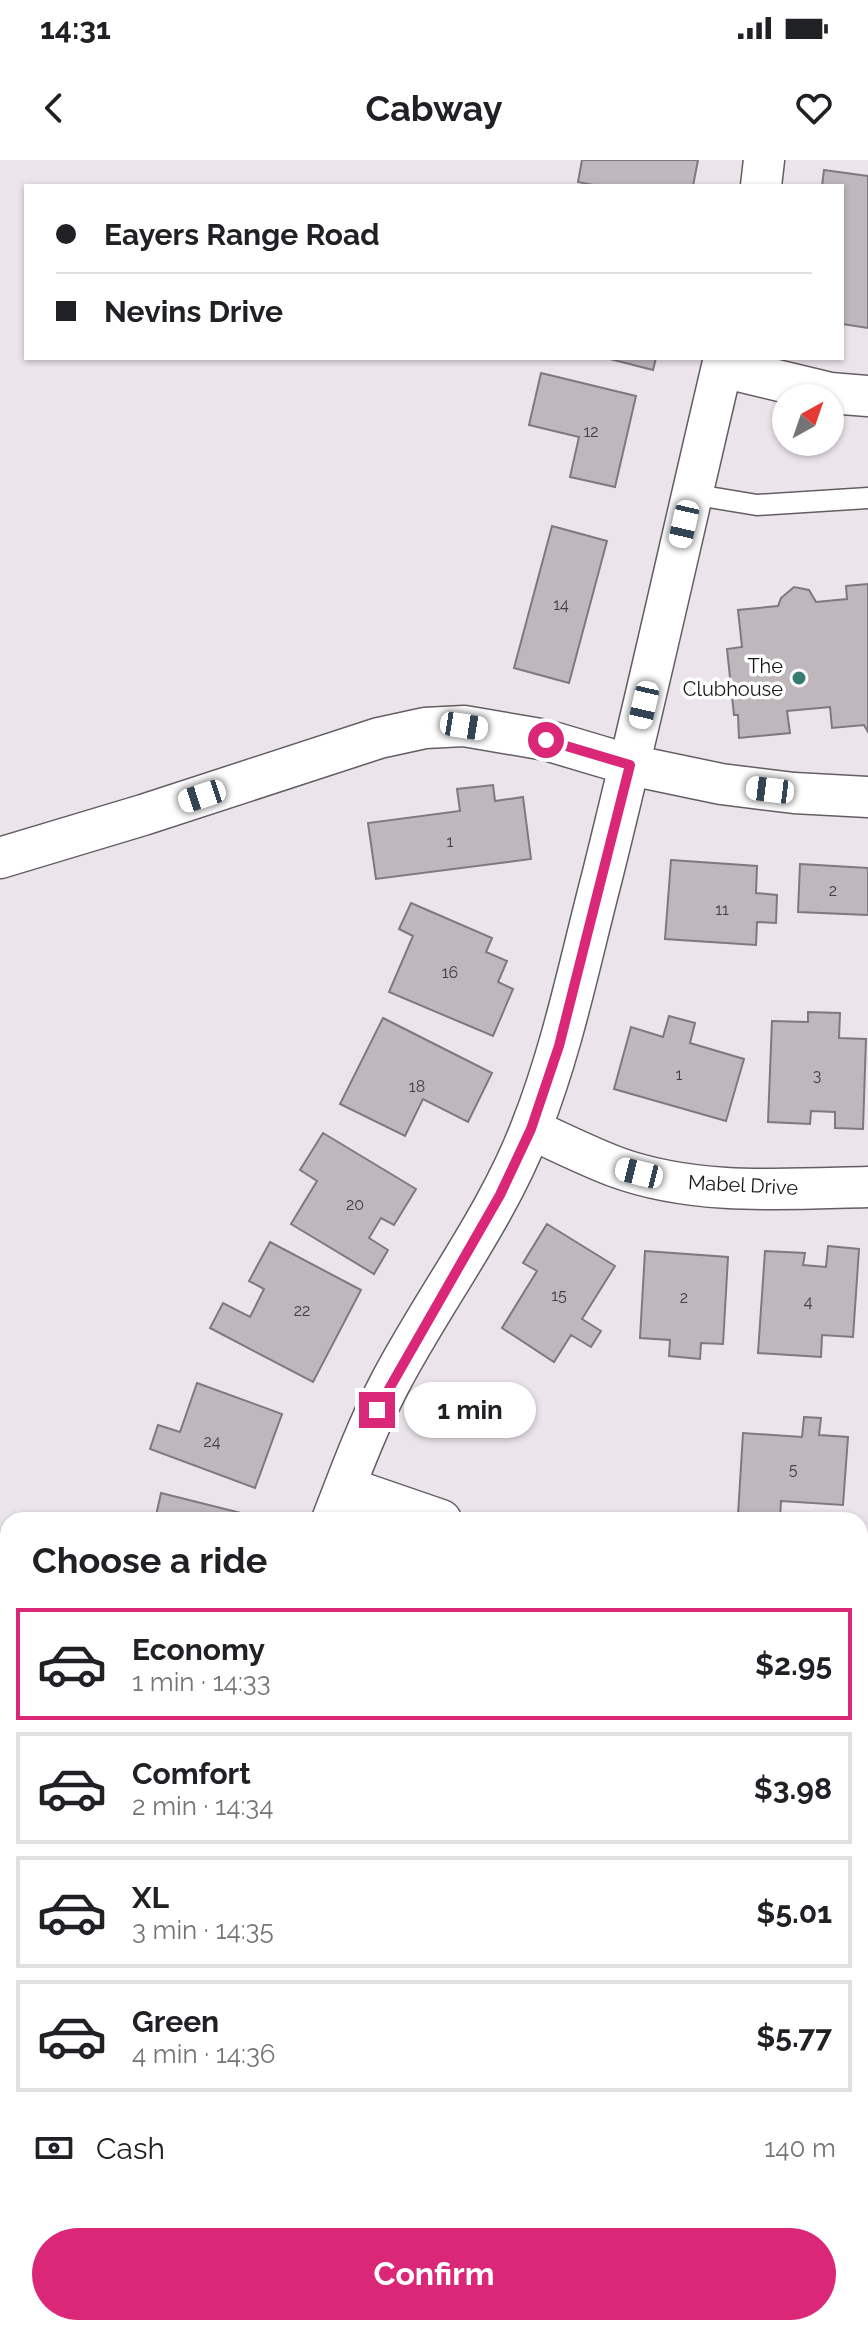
<!DOCTYPE html>
<html lang="en">
<head>
<meta charset="utf-8">
<style>
	:root { --surface:#fff; --page:#f6f6f6; --text:#202124; --muted:#757577; --line:#e0e0e0; --accent:#db2777 }
	body { margin:0; font-family:Raleway,sans-serif; background:var(--page); color:var(--text); height:100vh; display:flex; flex-direction:column; font-size:30px; white-space:nowrap }
	* { box-sizing:border-box; margin:0 }
	p { font-size:26px; color:var(--muted) }
	.icon { flex:none; width:44px; height:44px; fill:none; stroke:currentColor; stroke-width:2; stroke-linecap:round; stroke-linejoin:round }
	.map { position:relative; flex:1; overflow:hidden }
	.details { position:absolute; left:0px; top:1352px; width:868px; height:824px; display:flex; flex-direction:column; background:var(--surface); border-radius:24px 24px 0 0; box-shadow:0 2px 6px #0004 }
	.details>* { flex:none }
	.hud { position:absolute; left:24px; top:24px; width:820px; height:176px; border-radius:0px; box-shadow:0 2px 6px #0004; display:grid; align-content:center; height:176px; padding:0 32px; background:var(--surface) }
	.needle { width:52px; rotate:40deg }
	.buttons { position:absolute; left:772px; top:224px; display:grid; gap:16px }
	.buttons a { display:grid; place-items:center; width:72px; height:72px; border-radius:50%; background:var(--surface); box-shadow:0 2px 6px #0004; font-size:40px }
	.end { position:absolute; width:36px; height:36px; margin:-18px; border:10px solid #db2777; background:#fff; box-shadow:0 0 0 4px #fff }
	.from { border-radius:50% }
	.bubble { position:absolute; height:56px; border-radius:28px; background:var(--surface); box-shadow:0 2px 6px #0004; font-size:26px; font-weight:700; line-height:56px; text-align:center }
	.car { position:absolute; width:24px; height:48px; margin:-24px -12px; border-radius:10px; box-shadow:0 0 6px 2px #0007; background:linear-gradient(#fff 24%,#345 0 40%,#fff 0 76%,#345 0 86%,#fff 0) }
	.hud b { display:flex; align-items:center; gap:28px; height:76px; font-size:30px }
	.hud b+b { border-top:2px solid var(--line) }
	.hud i { width:20px; height:20px; background:var(--text) }
	ul { padding:0; list-style:none }
	li { display:flex; align-items:center; gap:24px; height:112px; margin:0 16px 12px; padding:0 16px; border:4px solid var(--line); border-radius:0px }
	li div { flex:1 }
	li b { display:block; font-size:30px }
	li em { font-style:normal; font-weight:700 }
	li.current { border-color:var(--accent) }
	li>.icon { width:72px; height:72px; stroke-width:1.5 }
	h2 { padding:0 32px; font-size:36px; line-height:96px }
	.pay { display:flex; align-items:center; gap:20px; height:88px; padding:0 32px; font-size:30px }
	.pay p { margin-inline-start:auto }
	.primary-button { display:flex; gap:16px; margin-top:auto; padding:16px 32px }
	.primary-button a { flex:1; height:92px; border-radius:48px; background:var(--accent); color:#fff; font-size:32px; font-weight:700; line-height:92px; text-align:center }
	.status { display:flex; justify-content:space-between; align-items:center; height:56px; padding:0 40px; background:var(--surface); direction:ltr }
	.status svg { height:22px; fill:currentColor }
	header { display:flex; justify-content:space-between; align-items:center; height:104px; padding:0 32px; background:var(--surface); font-size:36px; font-weight:700 }
	.map>svg:first-child { display:block }
</style>
</head>
<body>
<div class="status"><b>14:31</b><svg viewBox="0 0 49 12"><path d="M0 12V9h3v3zM5 12V6h3v6zM10 12V3h3v9zM15 12V0h3v12zM26 1h20v11H26zM47 4h2v5h-2z"/></svg></div>
<header><svg class="icon" aria-label="back" viewBox="0 0 24 24"><path d="M15 5l-7 7 7 7"/></svg>Cabway<svg class="icon" aria-label="heart" viewBox="0 0 24 24"><path d="M12 20l-8-8c-3-5 5-10 8-4 3-6 11-1 8 4z"/></svg></header>
<div class="map">
<svg width="868" height="2176" viewBox="0 0 868 2176">
	<rect width="100%" height="100%" fill="#ebe4ea"/>
	<path fill="#beb8bd" stroke="#7f797e" stroke-width="2" d="M 582,0 L 698,0 L 693,26 L 598,26 L 578,22 Z
		M 824,10 L 868,16 L 868,168 L 842,164 L 842,26 L 822,26 Z
		M 606,198 L 656,198 L 653,210 Z
		M 541,213 L 636,236 L 615,327 L 570,317 L 579,277 L 529,265 Z
		M 552,366 L 607,381 L 569,523 L 514,508 Z
		M 868,424 L 868,572 L 864,565 L 832,568 L 830,547 L 787,551 L 790,573 L 739,578 L 738,555 L 734,555 L 727,489 L 742,487 L 738,450 L 778,446 L 781,438 L 794,427 L 809,430 L 816,442 L 847,439 L 846,426 Z
		M 493,625 L 495,641 L 523,637 L 531,699 L 376,719 L 368,663 L 460,651 L 457,629 Z
		M 671,700 L 757,706 L 756,733 L 777,735 L 776,763 L 757,762 L 756,785 L 665,779 Z
		M 800,704 L 868,708 L 868,755 L 798,752 Z
		M 411,743 L 492,778 L 486,792 L 507,801 L 498,822 L 513,829 L 493,876 L 389,832 L 413,776 L 399,769 Z
		M 808,852 L 840,853 L 839,878 L 866,879 L 863,969 L 835,968 L 835,952 L 811,951 L 810,964 L 768,962 L 772,861 L 808,862 Z
		M 669,856 L 695,863 L 690,883 L 744,899 L 726,961 L 614,929 L 631,867 L 663,877 Z
		M 383,858 L 492,913 L 468,962 L 423,939 L 405,976 L 340,944 Z
		M 323,973 L 416,1029 L 394,1065 L 381,1058 L 369,1078 L 388,1090 L 374,1114 L 291,1064 L 317,1021 L 300,1010 Z
		M 547,1064 L 615,1106 L 582,1159 L 601,1171 L 591,1187 L 571,1175 L 554,1202 L 502,1168 L 537,1111 L 523,1103 Z
		M 270,1082 L 361,1130 L 313,1222 L 210,1168 L 223,1143 L 250,1157 L 264,1129 L 249,1121 Z
		M 828,1086 L 859,1089 L 853,1177 L 822,1175 L 821,1197 L 758,1193 L 765,1091 L 805,1093 L 803,1105 L 826,1107 Z
		M 645,1091 L 728,1097 L 723,1184 L 701,1183 L 700,1199 L 669,1196 L 670,1180 L 640,1178 Z
		M 197,1223 L 282,1254 L 255,1328 L 150,1289 L 158,1265 L 180,1272 Z
		M 804,1257 L 821,1258 L 819,1275 L 848,1277 L 843,1345 L 781,1341 L 780,1358 L 738,1355 L 743,1273 L 802,1277 Z
		M 161,1333 L 261,1358 L 261,1360 L 155,1360 Z
		M 860,1460 L 868,1461 L 868,1534 L 860,1534 Z
		M 861,1590 L 868,1590 L 868,1682 L 860,1682 Z"/>
	<g fill="none" stroke-linecap="round" stroke-linejoin="round">
		<g stroke="#645e63" stroke-width="23">
			<path id="service" d="M 691,334 L 757,345 L 868,338"/>
		</g>
		<g stroke="#645e63" stroke-width="43">
			<path id="minor" d="M 761,26 L 764,0
				M 722,207 L 830,233 L 868,236
				M 0,698 L 143,655 L 379,578 L 425,568 L 464,566 L 546,580 L 630,605 L 721,624 L 794,633 L 868,637
				M 531,969 C 559,982 587,996 616,1007 C 695,1036 785,1029 868,1027
				M 345,1327 L 441,1360
				M 332,1360 C 350,1313 367,1267 390,1223 C 435,1137 496,1059 531,968 C 563,887 580,801 602,717 C 645,545 683,371 724,198
				M 860,1415 L 868,1416
				M 0,1876 L 8,1880
				M 860,2012 L 868,2023
				M 0,2046 L 8,2047
				M 860,2097 L 868,2092"/>
		</g>
		<use href="#service" stroke="#fff" stroke-width="20"/>
		<use href="#minor" stroke="#fff" stroke-width="40"/>
	</g>
	<g fill="none" stroke-linecap="round" stroke-linejoin="round">
		<path stroke="#db2777" stroke-width="10" d="M 377,1250 L 500,1035 L 531,969 L 559,886 L 630,605 L 546,580"/>
	</g>
	<circle fill="#367b6f" stroke="#fff" stroke-width="3" cx="799" cy="518" r="8"/>
	<g text-anchor="middle" dominant-baseline="central" stroke-width="7" stroke-linejoin="round" paint-order="stroke">
		<g font-size="16" fill="#423f42">
			<text x="591" y="271">12</text>
			<text x="561" y="444">14</text>
			<text x="450" y="681">1</text>
			<text x="833" y="730">2</text>
			<text x="722" y="749">11</text>
			<text x="450" y="812">16</text>
			<text x="679" y="914">1</text>
			<text x="817" y="915">3</text>
			<text x="417" y="926">18</text>
			<text x="355" y="1044">20</text>
			<text x="559" y="1135">15</text>
			<text x="684" y="1137">2</text>
			<text x="808" y="1141">4</text>
			<text x="302" y="1150">22</text>
			<text x="212" y="1281">24</text>
			<text x="793" y="1309">5</text>
		</g>
		<g font-size="20" fill="#191719" stroke="#fff" text-anchor="end">
			<text x="783" y="506">The<tspan x="783" dy="23">Clubhouse</tspan></text>
		</g>
		<g font-size="20" fill="#191719" stroke="#fff">
			<text transform="translate(743 1025) rotate(3)">Mabel Drive</text>
		</g>
	</g>
</svg>
<div class="buttons">
<a><svg class="needle" viewBox="-14 -14 28 28"><path d="M0-13l5 13h-10z" fill="#e53935"/><path d="M0 13l5-13h-10z" fill="#757577"/></svg></a>
</div>
<i class="end from" style="left:546px;top:580px"></i>
<i class="end" style="left:377px;top:1250px"></i>
<div class="bubble" style="left:404px;top:1222px;width:132px">1 min</div>
<i class="car" style="left:684px;top:364px;rotate:193deg"></i>
<i class="car" style="left:644px;top:545px;rotate:193deg"></i>
<i class="car" style="left:464px;top:566px;rotate:99deg"></i>
<i class="car" style="left:770px;top:630px;rotate:277deg"></i>
<i class="car" style="left:202px;top:636px;rotate:252deg"></i>
<i class="car" style="left:639px;top:1013px;rotate:284deg"></i>
<div class="hud">
<b><i class="from"></i>Eayers Range Road</b>
<b><i></i>Nevins Drive</b>
</div>
<section class="details">
<h2>Choose a ride</h2>
<ul>
<li class="current"><svg class="icon" aria-label="car" viewBox="0 0 24 24"><path d="M5 17H2v-5l4-1 3-4h7l3 4 3 1v5h-3M9 17h6M6 11h13"/><circle cx="7" cy="17" r="2"/><circle cx="17" cy="17" r="2"/></svg><div><b>Economy</b><p>1 min · 14:33</p></div><em>$2.95</em></li>
<li><svg class="icon" aria-label="car" viewBox="0 0 24 24"><path d="M5 17H2v-5l4-1 3-4h7l3 4 3 1v5h-3M9 17h6M6 11h13"/><circle cx="7" cy="17" r="2"/><circle cx="17" cy="17" r="2"/></svg><div><b>Comfort</b><p>2 min · 14:34</p></div><em>$3.98</em></li>
<li><svg class="icon" aria-label="car" viewBox="0 0 24 24"><path d="M5 17H2v-5l4-1 3-4h7l3 4 3 1v5h-3M9 17h6M6 11h13"/><circle cx="7" cy="17" r="2"/><circle cx="17" cy="17" r="2"/></svg><div><b>XL</b><p>3 min · 14:35</p></div><em>$5.01</em></li>
<li><svg class="icon" aria-label="car" viewBox="0 0 24 24"><path d="M5 17H2v-5l4-1 3-4h7l3 4 3 1v5h-3M9 17h6M6 11h13"/><circle cx="7" cy="17" r="2"/><circle cx="17" cy="17" r="2"/></svg><div><b>Green</b><p>4 min · 14:36</p></div><em>$5.77</em></li>
</ul>
<div class="pay"><svg class="icon" aria-label="cash" viewBox="0 0 24 24"><path d="M3 7h18v10H3z"/><circle cx="12" cy="12" r="2"/></svg>Cash<p>140 m</p></div>
<div class="primary-button"><a>Confirm</a></div>
</section>
</div>
</body>
</html>
